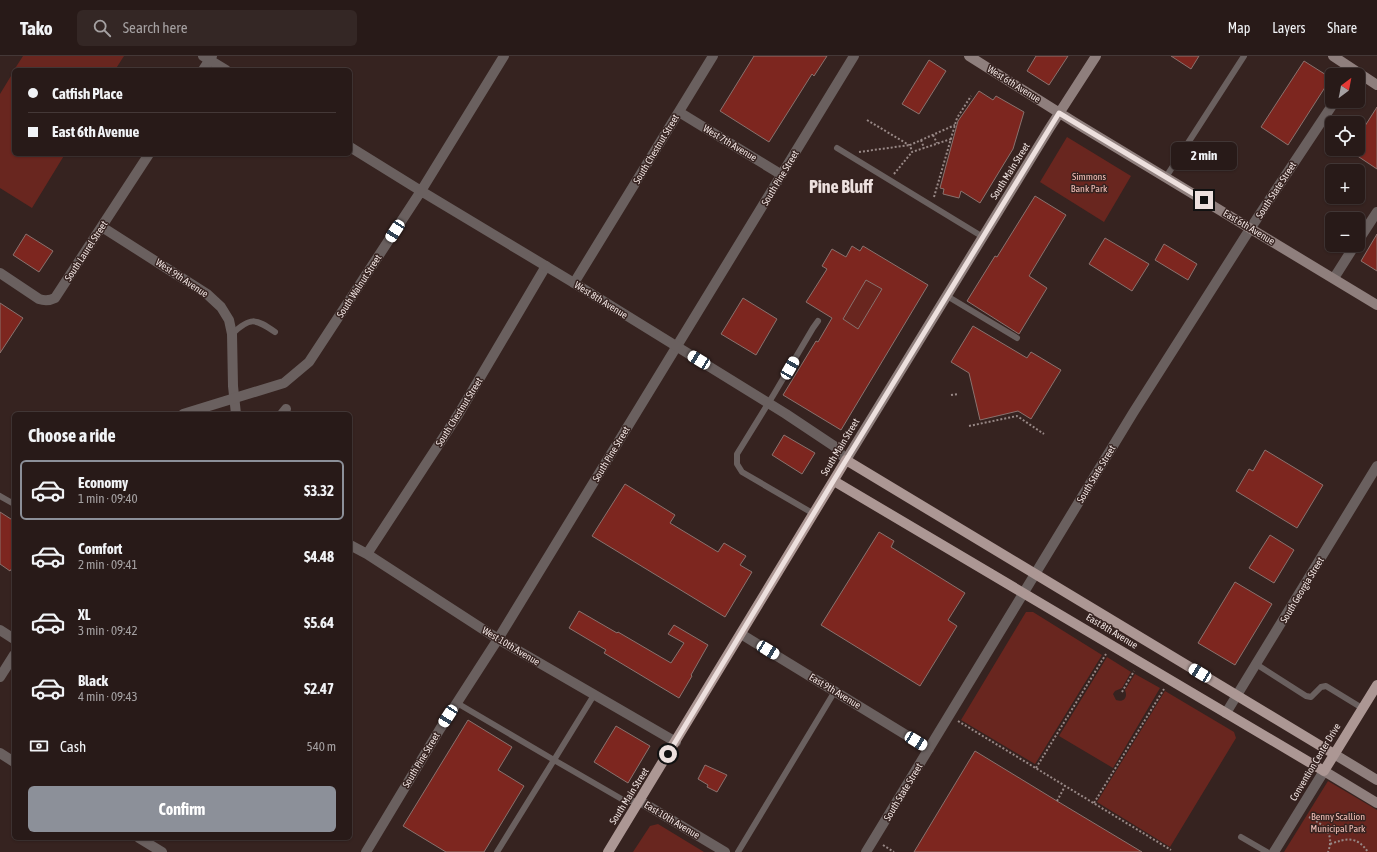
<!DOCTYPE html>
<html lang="en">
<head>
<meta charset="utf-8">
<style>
	:root { --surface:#281a18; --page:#342725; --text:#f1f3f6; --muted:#a5a1a2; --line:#443837; --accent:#8c9099 }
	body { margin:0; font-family:"Asap Condensed",sans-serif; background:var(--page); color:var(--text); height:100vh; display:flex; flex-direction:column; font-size:15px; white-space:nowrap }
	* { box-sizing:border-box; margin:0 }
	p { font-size:13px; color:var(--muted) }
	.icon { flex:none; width:22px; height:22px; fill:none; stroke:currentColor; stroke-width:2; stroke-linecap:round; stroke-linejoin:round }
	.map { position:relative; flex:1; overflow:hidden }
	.details { position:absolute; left:12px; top:356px; width:340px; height:428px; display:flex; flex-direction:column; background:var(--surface); border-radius:6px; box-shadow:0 1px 3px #0004,0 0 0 1px var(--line) }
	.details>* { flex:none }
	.top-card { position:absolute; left:12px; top:12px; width:340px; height:88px; border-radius:6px; box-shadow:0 1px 3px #0004,0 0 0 1px var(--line); display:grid; align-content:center; height:88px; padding:0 16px; background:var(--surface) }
	.needle { width:26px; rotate:32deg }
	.fabs { position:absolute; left:1325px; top:12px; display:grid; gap:8px }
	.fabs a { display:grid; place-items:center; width:40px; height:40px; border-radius:6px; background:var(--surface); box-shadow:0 1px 3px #0004,0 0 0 1px var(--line); font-size:20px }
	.end { position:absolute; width:18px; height:18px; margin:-9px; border:5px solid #ede0de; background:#111; box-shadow:0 0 0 2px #111 }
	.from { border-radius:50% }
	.bubble { position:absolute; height:28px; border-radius:6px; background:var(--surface); box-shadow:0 1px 3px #0004,0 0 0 1px var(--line); font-size:13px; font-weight:700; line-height:28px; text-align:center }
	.car { position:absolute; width:12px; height:24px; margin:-12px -6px; border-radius:5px; box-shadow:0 0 3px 1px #0007; background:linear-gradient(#fff 24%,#345 0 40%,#fff 0 76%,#345 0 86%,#fff 0) }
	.top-card b { display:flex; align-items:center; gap:14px; height:38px; font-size:15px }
	.top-card b+b { border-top:1px solid var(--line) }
	.top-card i { width:10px; height:10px; background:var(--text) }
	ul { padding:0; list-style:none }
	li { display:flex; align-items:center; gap:12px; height:60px; margin:0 8px 6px; padding:0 8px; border:2px solid transparent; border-radius:6px }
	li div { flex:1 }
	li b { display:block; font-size:15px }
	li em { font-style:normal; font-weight:700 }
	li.active { border-color:var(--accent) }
	li>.icon { width:36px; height:36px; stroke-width:1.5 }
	h2 { padding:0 16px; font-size:18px; line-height:48px }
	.pay { display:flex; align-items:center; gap:10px; height:44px; padding:0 16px; font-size:15px }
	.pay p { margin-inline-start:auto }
	.button { display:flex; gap:8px; margin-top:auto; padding:8px 16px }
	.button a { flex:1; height:46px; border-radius:6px; background:var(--accent); color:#fff; font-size:16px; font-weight:700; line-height:46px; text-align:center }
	header { display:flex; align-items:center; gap:24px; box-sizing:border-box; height:56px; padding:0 20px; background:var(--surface); border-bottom:1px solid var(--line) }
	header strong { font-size:19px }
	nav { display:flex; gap:22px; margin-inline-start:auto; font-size:14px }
	.search { width:280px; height:36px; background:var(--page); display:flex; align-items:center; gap:10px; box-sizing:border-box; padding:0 14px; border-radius:6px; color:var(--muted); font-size:15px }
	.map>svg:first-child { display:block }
</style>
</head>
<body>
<header>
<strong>Tako</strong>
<div class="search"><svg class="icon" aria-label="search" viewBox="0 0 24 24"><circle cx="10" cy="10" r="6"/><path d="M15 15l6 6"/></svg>Search here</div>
<nav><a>Map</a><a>Layers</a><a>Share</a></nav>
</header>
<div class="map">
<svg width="1377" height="796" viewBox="0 0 1377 796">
	<rect width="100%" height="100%" fill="#362320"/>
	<path fill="#69261f" d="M 23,0 L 124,0 L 115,14 L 14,14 Z
		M 14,15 L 14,98 L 65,98 L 32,152 L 0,132 L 0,38 Z
		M 1067,81 L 1131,120 L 1104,166 L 1040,126 Z
		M 866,224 L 882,233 L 858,273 L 843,263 Z
		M 1026,556 L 1033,556 L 1102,599 L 1035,708 L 961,664 Z
		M 1107,601 L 1131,616 L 1122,632 L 1115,635 L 1113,638 L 1116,644 C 1124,647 1128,641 1125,634 L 1135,618 L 1160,632 L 1113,712 L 1059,680 Z
		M 1165,635 L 1234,676 L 1236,682 L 1170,791 L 1097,746 Z
		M 1328,725 L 1377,754 L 1377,796 L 1284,796 Z
		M 658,768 L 704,796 L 633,796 L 650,770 Z"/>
	<path fill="#7d261f" stroke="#89726e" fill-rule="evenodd" d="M 754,0 L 827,0 L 814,20 L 812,18 L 769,86 L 720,55 Z
		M 1036,0 L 1068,0 L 1049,29 L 1027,15 Z
		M 1171,0 L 1199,0 L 1191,13 Z
		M 929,4 L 946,15 L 919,58 L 902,48 Z
		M 1304,5 L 1331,22 L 1288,89 L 1261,71 Z
		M 979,35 L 993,44 L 996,40 L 1024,56 L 1013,93 L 980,147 L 961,135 L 959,142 L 943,138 L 944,133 L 940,132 L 958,65 Z
		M 1377,51 L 1377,113 L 1347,93 L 1358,93 L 1358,81 Z
		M 1035,140 L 1066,159 L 1029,220 L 1047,232 L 1019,278 L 967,245 L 995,200 L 997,201 Z
		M 26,178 L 53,195 L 39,216 L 13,199 Z
		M 1377,178 L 1377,215 L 1361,205 Z
		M 1105,182 L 1149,208 L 1132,235 L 1089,208 Z
		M 1164,188 L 1197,208 L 1188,224 L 1155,204 Z
		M 852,190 L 860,195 L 863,190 L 928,229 L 841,374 L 783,339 L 816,285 L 818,286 L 832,262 L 806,246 L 827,213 L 822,210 L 832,193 L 846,201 ZM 866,224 L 882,233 L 858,273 L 843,263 Z
		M 743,242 L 777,263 L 756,299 L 721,278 Z
		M 0,247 L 23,262 L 0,297 Z
		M 973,270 L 1027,302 L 1031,296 L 1061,314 L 1031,363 L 1018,355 L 980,364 L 969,317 L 951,306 Z
		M 784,379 L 815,397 L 802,418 L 772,399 Z
		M 1265,394 L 1323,429 L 1297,472 L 1236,435 L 1249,413 L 1253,415 Z
		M 625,428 L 675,459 L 670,467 L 718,496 L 724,487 L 746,500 L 740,509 L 752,516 L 725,561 L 592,480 Z
		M 0,456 L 14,465 L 14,509 L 10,515 L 0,508 Z
		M 879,476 L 894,485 L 891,491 L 965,537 L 948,564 L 957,570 L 920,630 L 821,569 Z
		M 1270,479 L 1294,494 L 1274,527 L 1249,512 Z
		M 1235,526 L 1272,548 L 1235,609 L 1198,587 Z
		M 579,555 L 617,577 L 618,576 L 671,607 L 684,587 L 668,578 L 674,569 L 708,589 L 691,619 L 692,620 L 679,642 L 604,597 L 606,594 L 569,572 Z
		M 468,664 L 512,691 L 498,714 L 524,730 L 484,796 L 446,796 L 403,770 Z
		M 616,670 L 650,690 L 628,727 L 594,706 Z
		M 975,695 L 1057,745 L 1142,796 L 914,796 Z
		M 705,709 L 727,719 L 717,736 L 707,731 L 708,729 L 698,723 Z"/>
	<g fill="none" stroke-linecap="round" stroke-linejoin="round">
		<path stroke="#988886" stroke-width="2" stroke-dasharray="2 2" stroke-linecap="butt" d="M 867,64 L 909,89
			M 933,79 L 937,87
			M 951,83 L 912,96 L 910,89 L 955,69
			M 921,84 L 924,92
			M 859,96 L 910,89
			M 894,118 L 912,96
			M 934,141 L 957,62 L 971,40
			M 951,339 L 958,338
			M 969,370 L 1017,360 L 1044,378
			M 1122,636 L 1134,615
			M 958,665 L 1171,794
			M 1036,712 L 1106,598
			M 1057,745 L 1065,730
			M 1094,747 L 1164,633
			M 1309,761 C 1324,769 1335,777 1328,796
			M 1330,788 C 1347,782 1357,780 1368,796
			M 883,789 L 894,796"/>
		<path stroke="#6a605f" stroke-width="6" d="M 837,92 L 983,181
			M 1166,121 L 1244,0
			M 947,240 L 1017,282
			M 232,278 C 250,261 255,262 275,276
			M 0,440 L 14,448
			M 814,458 L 742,416 L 737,408 L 737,398 L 774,338 L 813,272 L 818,265
			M 1256,608 L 1306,640 L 1311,641 L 1321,631 L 1326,630 L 1362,652
			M 457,647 L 554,704 L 594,639
			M 1241,781 L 1267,796
			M 497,796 L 554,704 L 625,745 L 640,745
			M 738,796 L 835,635"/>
		<path stroke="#6a605f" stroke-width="10" d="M 203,14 L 212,0
			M 679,56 L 782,119
			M 102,171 L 207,238 L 221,251 L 229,264 L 232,278 L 233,330 L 236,358
			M 1358,185 L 1377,156
			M 0,217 L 39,243 C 45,245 49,245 55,242 L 149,98
			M 1334,222 L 1355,189
			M 574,227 L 713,0
			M 282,358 L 286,353
			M 350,489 L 367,498 L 498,583 L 676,686
			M 367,498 L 458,359 L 546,210
			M 0,574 L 14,583
			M 741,578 L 929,693
			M 1226,657 L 1377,410
			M 0,697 L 14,706
			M 640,745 L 725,796
			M 139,782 L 162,796
			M 366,796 L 440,673 L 498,583 L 854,0
			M 866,796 L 1133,357 L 1250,173 L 1335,45
			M 1274,796 L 1324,715"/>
		<path stroke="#6a605f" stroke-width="10" d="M 203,0 L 226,14
			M 350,91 L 421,135 L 574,227 L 786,358 L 834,390 L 846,404
			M 183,358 L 284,327 L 309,306 L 421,135 L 504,0
			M 0,621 L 14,599"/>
		<path stroke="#8f7f7d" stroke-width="10" d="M 969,0 L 1074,66 L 1377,249
			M 1333,0 L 1377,29
			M 846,404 L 1049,73 L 1096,0
			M 1334,698 L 1377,724
			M 1324,715 L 1377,747"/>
		<path stroke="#ac9794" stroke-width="10" d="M 834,425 L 1324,715 L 1377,629
			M 608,796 L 846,404 L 1334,698"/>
	</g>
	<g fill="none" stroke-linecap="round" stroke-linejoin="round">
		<path stroke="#ede0de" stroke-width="5" d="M 668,698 L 840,414 L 1059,57 L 1204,144"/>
	</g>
	<g text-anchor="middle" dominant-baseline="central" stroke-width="3" stroke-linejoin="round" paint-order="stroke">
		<g font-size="10" fill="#ede0de" stroke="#362320">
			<text transform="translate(1014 28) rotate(32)">West 6th Avenue</text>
			<text transform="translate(730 87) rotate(31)">West 7th Avenue</text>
			<text transform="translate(656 93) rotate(-59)">South Chestnut Street</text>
			<text transform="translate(1010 115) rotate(-58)">South Main Street</text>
			<text transform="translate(780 122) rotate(-59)">South Pine Street</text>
			<text transform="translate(1276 134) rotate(-57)">South State Street</text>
			<text transform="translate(1249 171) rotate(31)">East 6th Avenue</text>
			<text transform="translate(86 195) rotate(-57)">South Laurel Street</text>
			<text transform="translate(182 222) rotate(34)">West 9th Avenue</text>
			<text transform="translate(359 230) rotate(-57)">South Walnut Street</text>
			<text transform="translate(601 244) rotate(32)">West 8th Avenue</text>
			<text transform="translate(459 356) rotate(-58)">South Chestnut Street</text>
			<text transform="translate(840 391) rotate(-59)">South Main Street</text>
			<text transform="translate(611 398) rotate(-59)">South Pine Street</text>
			<text transform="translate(1096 418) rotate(-59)">South State Street</text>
			<text transform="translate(1302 534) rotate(-59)">South Georgia Street</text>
			<text transform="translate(1112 575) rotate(31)">East 8th Avenue</text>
			<text transform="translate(511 590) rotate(31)">West 10th Avenue</text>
			<text transform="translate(835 635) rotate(31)">East 9th Avenue</text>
			<text transform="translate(421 704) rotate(-59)">South Pine Street</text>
			<text transform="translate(1315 706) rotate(-59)">Convention Center Drive</text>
			<text transform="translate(903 736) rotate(-59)">South State Street</text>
			<text transform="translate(629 740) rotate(-58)">South Main Street</text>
			<text transform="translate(672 764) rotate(31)">East 10th Avenue</text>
		</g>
		<g font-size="10" fill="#f3bfb7" stroke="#362320">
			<text x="1089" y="120">Simmons<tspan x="1089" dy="12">Bank Park</tspan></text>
			<text x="1338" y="760">Benny Scallion<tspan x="1338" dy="12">Municipal Park</tspan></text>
		</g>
		<g font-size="18" font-weight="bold" fill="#ede0de" stroke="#362320">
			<text x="841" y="130">Pine Bluff</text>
		</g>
	</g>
</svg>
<div class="fabs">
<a><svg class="needle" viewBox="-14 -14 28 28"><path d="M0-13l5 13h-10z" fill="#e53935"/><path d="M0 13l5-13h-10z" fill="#a5a1a2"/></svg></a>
<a><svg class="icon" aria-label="locate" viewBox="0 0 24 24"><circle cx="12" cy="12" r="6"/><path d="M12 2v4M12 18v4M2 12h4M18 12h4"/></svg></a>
<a>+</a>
<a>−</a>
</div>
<i class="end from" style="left:668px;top:698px"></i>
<i class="end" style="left:1204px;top:144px"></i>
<div class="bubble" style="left:1171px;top:86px;width:66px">2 min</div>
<i class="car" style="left:395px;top:175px;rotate:213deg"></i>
<i class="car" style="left:699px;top:304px;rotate:301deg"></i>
<i class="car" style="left:790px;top:312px;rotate:30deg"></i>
<i class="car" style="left:768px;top:594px;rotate:121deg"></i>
<i class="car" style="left:1200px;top:617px;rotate:301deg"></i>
<i class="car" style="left:448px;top:660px;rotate:213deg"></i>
<i class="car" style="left:916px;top:685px;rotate:122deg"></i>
<div class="top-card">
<b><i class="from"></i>Catfish Place</b>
<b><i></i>East 6th Avenue</b>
</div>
<section class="details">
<h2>Choose a ride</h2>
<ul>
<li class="active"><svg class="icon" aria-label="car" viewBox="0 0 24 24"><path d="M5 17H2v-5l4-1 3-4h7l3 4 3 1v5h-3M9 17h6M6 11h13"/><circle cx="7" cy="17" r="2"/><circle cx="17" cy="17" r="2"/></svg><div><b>Economy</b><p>1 min · 09:40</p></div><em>$3.32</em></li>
<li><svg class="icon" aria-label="car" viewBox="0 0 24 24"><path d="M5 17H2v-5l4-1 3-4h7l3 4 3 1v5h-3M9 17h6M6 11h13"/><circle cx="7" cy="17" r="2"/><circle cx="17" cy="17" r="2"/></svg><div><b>Comfort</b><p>2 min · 09:41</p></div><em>$4.48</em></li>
<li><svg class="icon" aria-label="car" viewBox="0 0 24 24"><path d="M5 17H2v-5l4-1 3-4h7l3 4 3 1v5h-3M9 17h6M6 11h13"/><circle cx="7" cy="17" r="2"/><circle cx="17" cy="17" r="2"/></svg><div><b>XL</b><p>3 min · 09:42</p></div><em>$5.64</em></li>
<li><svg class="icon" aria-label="car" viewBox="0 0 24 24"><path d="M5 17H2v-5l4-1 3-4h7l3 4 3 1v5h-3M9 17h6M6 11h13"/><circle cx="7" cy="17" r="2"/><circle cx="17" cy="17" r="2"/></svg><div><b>Black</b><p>4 min · 09:43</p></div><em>$2.47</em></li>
</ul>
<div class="pay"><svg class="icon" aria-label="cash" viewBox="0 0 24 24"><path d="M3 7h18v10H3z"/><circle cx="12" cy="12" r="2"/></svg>Cash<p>540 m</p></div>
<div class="button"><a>Confirm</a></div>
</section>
</div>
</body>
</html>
